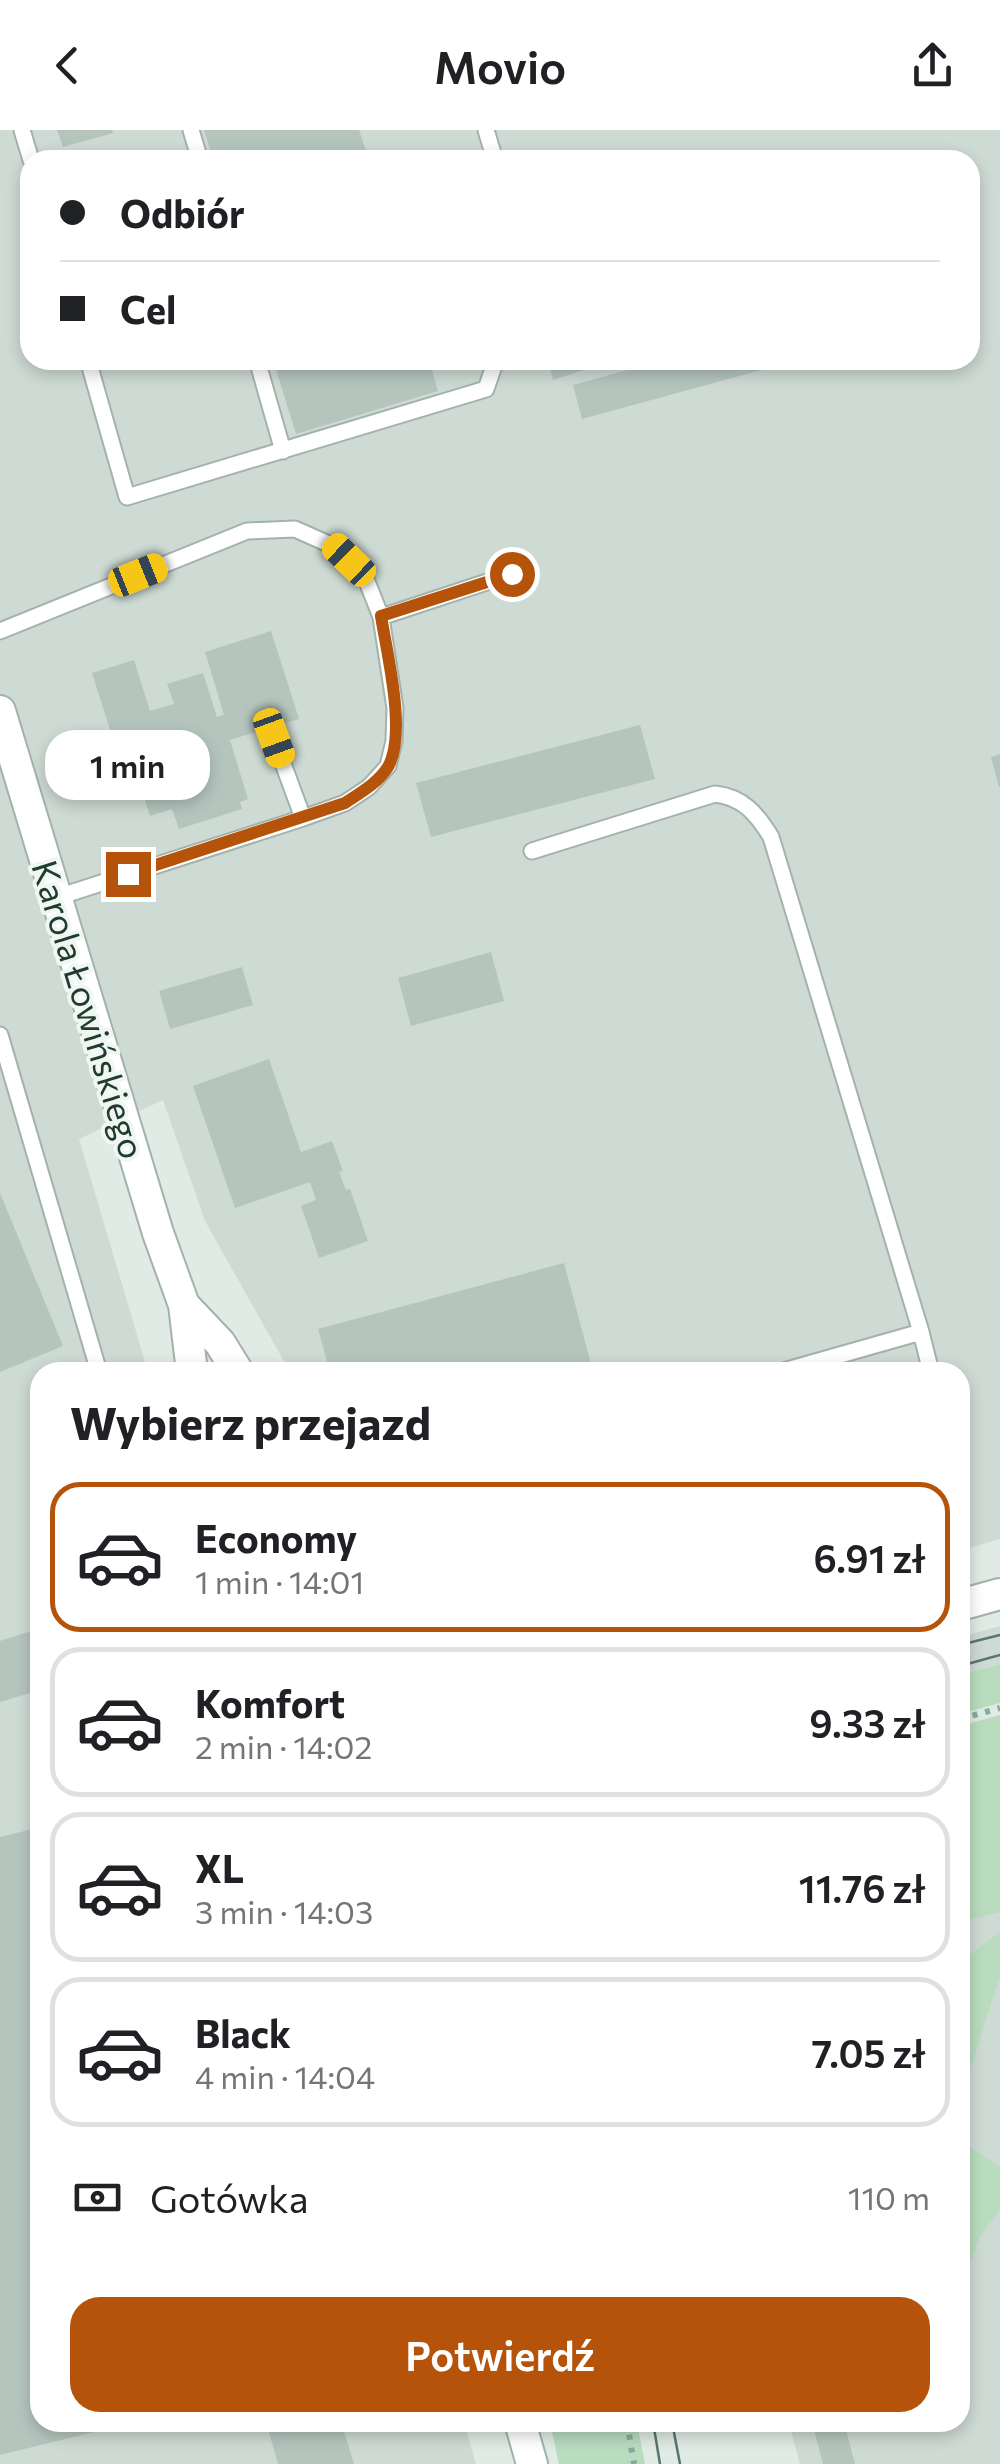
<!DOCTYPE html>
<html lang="pl">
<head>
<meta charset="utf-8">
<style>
	:root { --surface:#fff; --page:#f2f2f2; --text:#202124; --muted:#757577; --line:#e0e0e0; --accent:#b45309 }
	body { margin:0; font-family:Commissioner,sans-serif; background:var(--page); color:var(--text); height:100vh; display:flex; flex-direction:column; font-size:38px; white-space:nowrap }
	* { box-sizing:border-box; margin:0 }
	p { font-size:32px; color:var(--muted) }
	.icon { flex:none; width:55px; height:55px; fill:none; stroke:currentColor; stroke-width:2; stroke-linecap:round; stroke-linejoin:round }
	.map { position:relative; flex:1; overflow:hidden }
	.panel { position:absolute; left:30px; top:1232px; width:940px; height:1070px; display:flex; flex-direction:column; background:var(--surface); border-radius:30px; box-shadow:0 5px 15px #0003 }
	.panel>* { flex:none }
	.top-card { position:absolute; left:20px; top:20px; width:960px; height:220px; border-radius:30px; box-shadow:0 5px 15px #0003; display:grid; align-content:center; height:220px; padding:0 40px; background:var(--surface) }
	.end { position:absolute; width:45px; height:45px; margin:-22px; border:12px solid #b45309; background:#fff; box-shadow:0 0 0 5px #fff }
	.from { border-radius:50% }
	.bubble { position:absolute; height:70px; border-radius:30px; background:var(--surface); box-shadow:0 5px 15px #0003; font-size:32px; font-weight:600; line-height:70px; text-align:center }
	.car { position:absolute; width:30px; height:60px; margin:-30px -15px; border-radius:12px; box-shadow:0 0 8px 2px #0007; background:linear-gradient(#f5c518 24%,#345 0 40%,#f5c518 0 76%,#345 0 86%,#f5c518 0) }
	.top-card b { display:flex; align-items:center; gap:35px; height:95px; font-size:38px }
	.top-card b+b { border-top:2px solid var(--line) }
	.top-card i { width:25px; height:25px; background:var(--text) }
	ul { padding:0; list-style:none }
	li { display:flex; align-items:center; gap:30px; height:150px; margin:0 20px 15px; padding:0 20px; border:5px solid var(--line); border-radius:30px }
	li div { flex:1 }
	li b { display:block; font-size:38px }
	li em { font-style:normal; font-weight:600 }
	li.current { border-color:var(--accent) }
	li>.icon { width:90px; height:90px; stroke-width:1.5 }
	h2 { padding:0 40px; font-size:45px; line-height:120px }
	.pay { display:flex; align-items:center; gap:25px; height:110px; padding:0 40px; font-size:38px }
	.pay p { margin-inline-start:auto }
	.primary-button { display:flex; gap:20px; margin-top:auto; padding:20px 40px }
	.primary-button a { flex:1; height:115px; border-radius:30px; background:var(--accent); color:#fff; font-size:40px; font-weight:600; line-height:115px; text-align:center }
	header { display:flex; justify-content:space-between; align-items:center; height:130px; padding:0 40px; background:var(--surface); font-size:45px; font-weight:600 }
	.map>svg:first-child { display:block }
</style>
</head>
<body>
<header><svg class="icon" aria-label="back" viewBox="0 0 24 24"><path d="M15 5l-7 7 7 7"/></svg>Movio<svg class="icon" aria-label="share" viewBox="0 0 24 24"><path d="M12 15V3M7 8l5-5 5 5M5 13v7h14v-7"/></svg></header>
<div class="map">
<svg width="1000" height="2334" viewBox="0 0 1000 2334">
	<rect width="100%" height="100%" fill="#e0ebe5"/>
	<path fill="#cedad4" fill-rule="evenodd" d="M 0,0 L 1000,0 L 1000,1409 L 960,1421 L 960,1242 L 290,1242 L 205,1091 L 163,970 L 79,1009 L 148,1242 L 40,1242 L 40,2292 L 464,2293 L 476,2334 L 0,2334 ZM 30,30 L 970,30 L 970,230 L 30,230 Z
		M 1000,1496 L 1000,1534 L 960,1545 L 960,1507 Z
		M 1000,1727 L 1000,2334 L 800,2334 L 789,2293 L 960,2292 L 960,1738 Z"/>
	<path fill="#b9dcbf" d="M 1000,1534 L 1000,1573 L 960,1584 L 960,1545 Z
		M 1000,1585 L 1000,1782 L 960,1792 L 960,1596 Z
		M 1000,1802 L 1000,1846 L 960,1971 L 960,1832 Z
		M 967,2015 L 1000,2037 L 1000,2079 L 980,2107 L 969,2136 L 964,2092 Z
		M 550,2293 L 637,2293 L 645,2334 L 559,2334 Z"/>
	<path fill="#b5c5be" d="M 57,0 L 112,0 L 113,3 L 63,17 Z
		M 204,0 L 359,0 L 369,30 L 213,30 Z
		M 273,230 L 429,230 L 438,261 L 296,304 Z
		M 548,230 L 598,230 L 599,235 L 553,250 Z
		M 664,230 L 794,230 L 794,231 L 582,289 L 573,255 Z
		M 271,501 L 299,589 L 230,610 L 248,669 L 240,672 L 242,679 L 179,699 L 172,679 L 150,686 L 139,652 L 128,656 L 92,543 L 134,530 L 150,581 L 174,574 L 167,554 L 203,543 L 217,587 L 224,585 L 205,522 Z
		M 640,595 L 655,649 L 431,707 L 416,653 Z
		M 1000,624 L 1000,657 L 999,657 L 991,627 Z
		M 491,822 L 504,871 L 411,896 L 398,848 Z
		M 242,837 L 253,875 L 170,899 L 159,861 Z
		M 269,929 L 301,1022 L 332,1011 L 343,1041 L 339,1042 L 346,1060 L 350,1059 L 368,1111 L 319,1128 L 301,1076 L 316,1070 L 310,1052 L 235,1078 L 193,956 Z
		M 0,1063 L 63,1216 L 0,1242 Z
		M 564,1133 L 593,1241 L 330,1242 L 318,1199 Z
		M 40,1498 L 40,1560 L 0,1572 L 0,1511 Z
		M 33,1699 L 40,1726 L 40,2292 L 127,2294 L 0,2325 L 0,1707 Z
		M 266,2292 L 341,2292 L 354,2334 L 278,2334 Z
		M 812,2292 L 844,2292 L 855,2334 L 823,2334 Z"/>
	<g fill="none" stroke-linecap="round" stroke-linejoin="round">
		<g stroke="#a3b3ab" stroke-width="19">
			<path id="service" d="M 22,0 L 31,30
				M 191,0 L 200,30
				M 486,0 L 495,30
				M 88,230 L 127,367 L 486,259 L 496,230
				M 257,230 L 283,321
				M 0,501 L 247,401 L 295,399 L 333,416 L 364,444 L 381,487
				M 274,609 L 303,688
				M 532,721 L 715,664 C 743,667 757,684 771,707 L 921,1202 L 780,1242
				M 58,767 L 303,688 L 345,673 L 369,657 L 388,636 L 394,611 L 395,578 L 381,487 L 511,444
				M 0,905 L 99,1242
				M 921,1202 L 931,1242"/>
		</g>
		<g stroke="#a3b3ab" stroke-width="34">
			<path id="tertiary" d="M 0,581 L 158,1103 L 184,1175 L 192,1242
				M 184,1175 L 220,1213 L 238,1242
				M 960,1475 L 1000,1464
				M 520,2292 L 532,2334"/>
		</g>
		<path stroke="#81ae9c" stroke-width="6" stroke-dasharray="5 8" stroke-linecap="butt" d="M 960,1589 L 1000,1578
			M 627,2292 L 634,2334"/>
		<use href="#service" stroke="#fff" stroke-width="15"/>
		<use href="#tertiary" stroke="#fff" stroke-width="30"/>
		<path stroke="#5b766d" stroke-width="2.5" d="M 960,1515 L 1000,1505
			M 960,1536 L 1000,1525
			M 653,2292 L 660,2334
			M 672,2292 L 680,2334"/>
	</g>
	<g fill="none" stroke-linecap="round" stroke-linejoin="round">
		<path stroke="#b45309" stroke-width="12" d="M 128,744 L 345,673 C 360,663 378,653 388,637 C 407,603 387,524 381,486 L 512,444"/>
	</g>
	<g text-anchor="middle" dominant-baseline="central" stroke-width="8" stroke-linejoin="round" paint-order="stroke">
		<g font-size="35" fill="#213b31" stroke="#f0f7f3">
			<text transform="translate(90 879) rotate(73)">Karola Łowińskiego</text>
		</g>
	</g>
</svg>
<i class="end from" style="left:512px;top:444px"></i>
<i class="end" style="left:128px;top:744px"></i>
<div class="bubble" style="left:45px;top:600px;width:165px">1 min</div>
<i class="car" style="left:349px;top:430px;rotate:314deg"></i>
<i class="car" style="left:138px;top:445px;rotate:68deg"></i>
<i class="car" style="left:274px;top:608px;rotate:160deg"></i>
<div class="top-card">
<b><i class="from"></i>Odbiór</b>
<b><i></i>Cel</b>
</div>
<section class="panel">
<h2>Wybierz przejazd</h2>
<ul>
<li class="current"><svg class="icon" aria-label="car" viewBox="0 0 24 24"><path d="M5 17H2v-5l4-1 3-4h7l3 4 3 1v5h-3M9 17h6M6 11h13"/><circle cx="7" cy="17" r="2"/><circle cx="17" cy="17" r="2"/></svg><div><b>Economy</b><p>1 min · 14:01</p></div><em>6.91 zł</em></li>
<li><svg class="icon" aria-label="car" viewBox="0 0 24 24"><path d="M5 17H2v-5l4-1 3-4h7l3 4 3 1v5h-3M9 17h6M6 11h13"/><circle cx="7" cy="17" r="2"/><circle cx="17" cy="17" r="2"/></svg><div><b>Komfort</b><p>2 min · 14:02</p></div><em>9.33 zł</em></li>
<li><svg class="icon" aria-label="car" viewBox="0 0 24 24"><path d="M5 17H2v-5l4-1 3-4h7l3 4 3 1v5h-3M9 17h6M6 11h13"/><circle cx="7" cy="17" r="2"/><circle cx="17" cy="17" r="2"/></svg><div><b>XL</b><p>3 min · 14:03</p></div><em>11.76 zł</em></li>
<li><svg class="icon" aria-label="car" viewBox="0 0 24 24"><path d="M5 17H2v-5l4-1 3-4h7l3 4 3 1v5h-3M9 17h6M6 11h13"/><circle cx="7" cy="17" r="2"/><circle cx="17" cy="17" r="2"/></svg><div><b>Black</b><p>4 min · 14:04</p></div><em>7.05 zł</em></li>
</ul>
<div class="pay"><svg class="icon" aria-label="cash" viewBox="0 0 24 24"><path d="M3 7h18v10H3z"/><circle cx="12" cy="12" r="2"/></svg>Gotówka<p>110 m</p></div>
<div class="primary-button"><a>Potwierdź</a></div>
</section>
</div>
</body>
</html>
